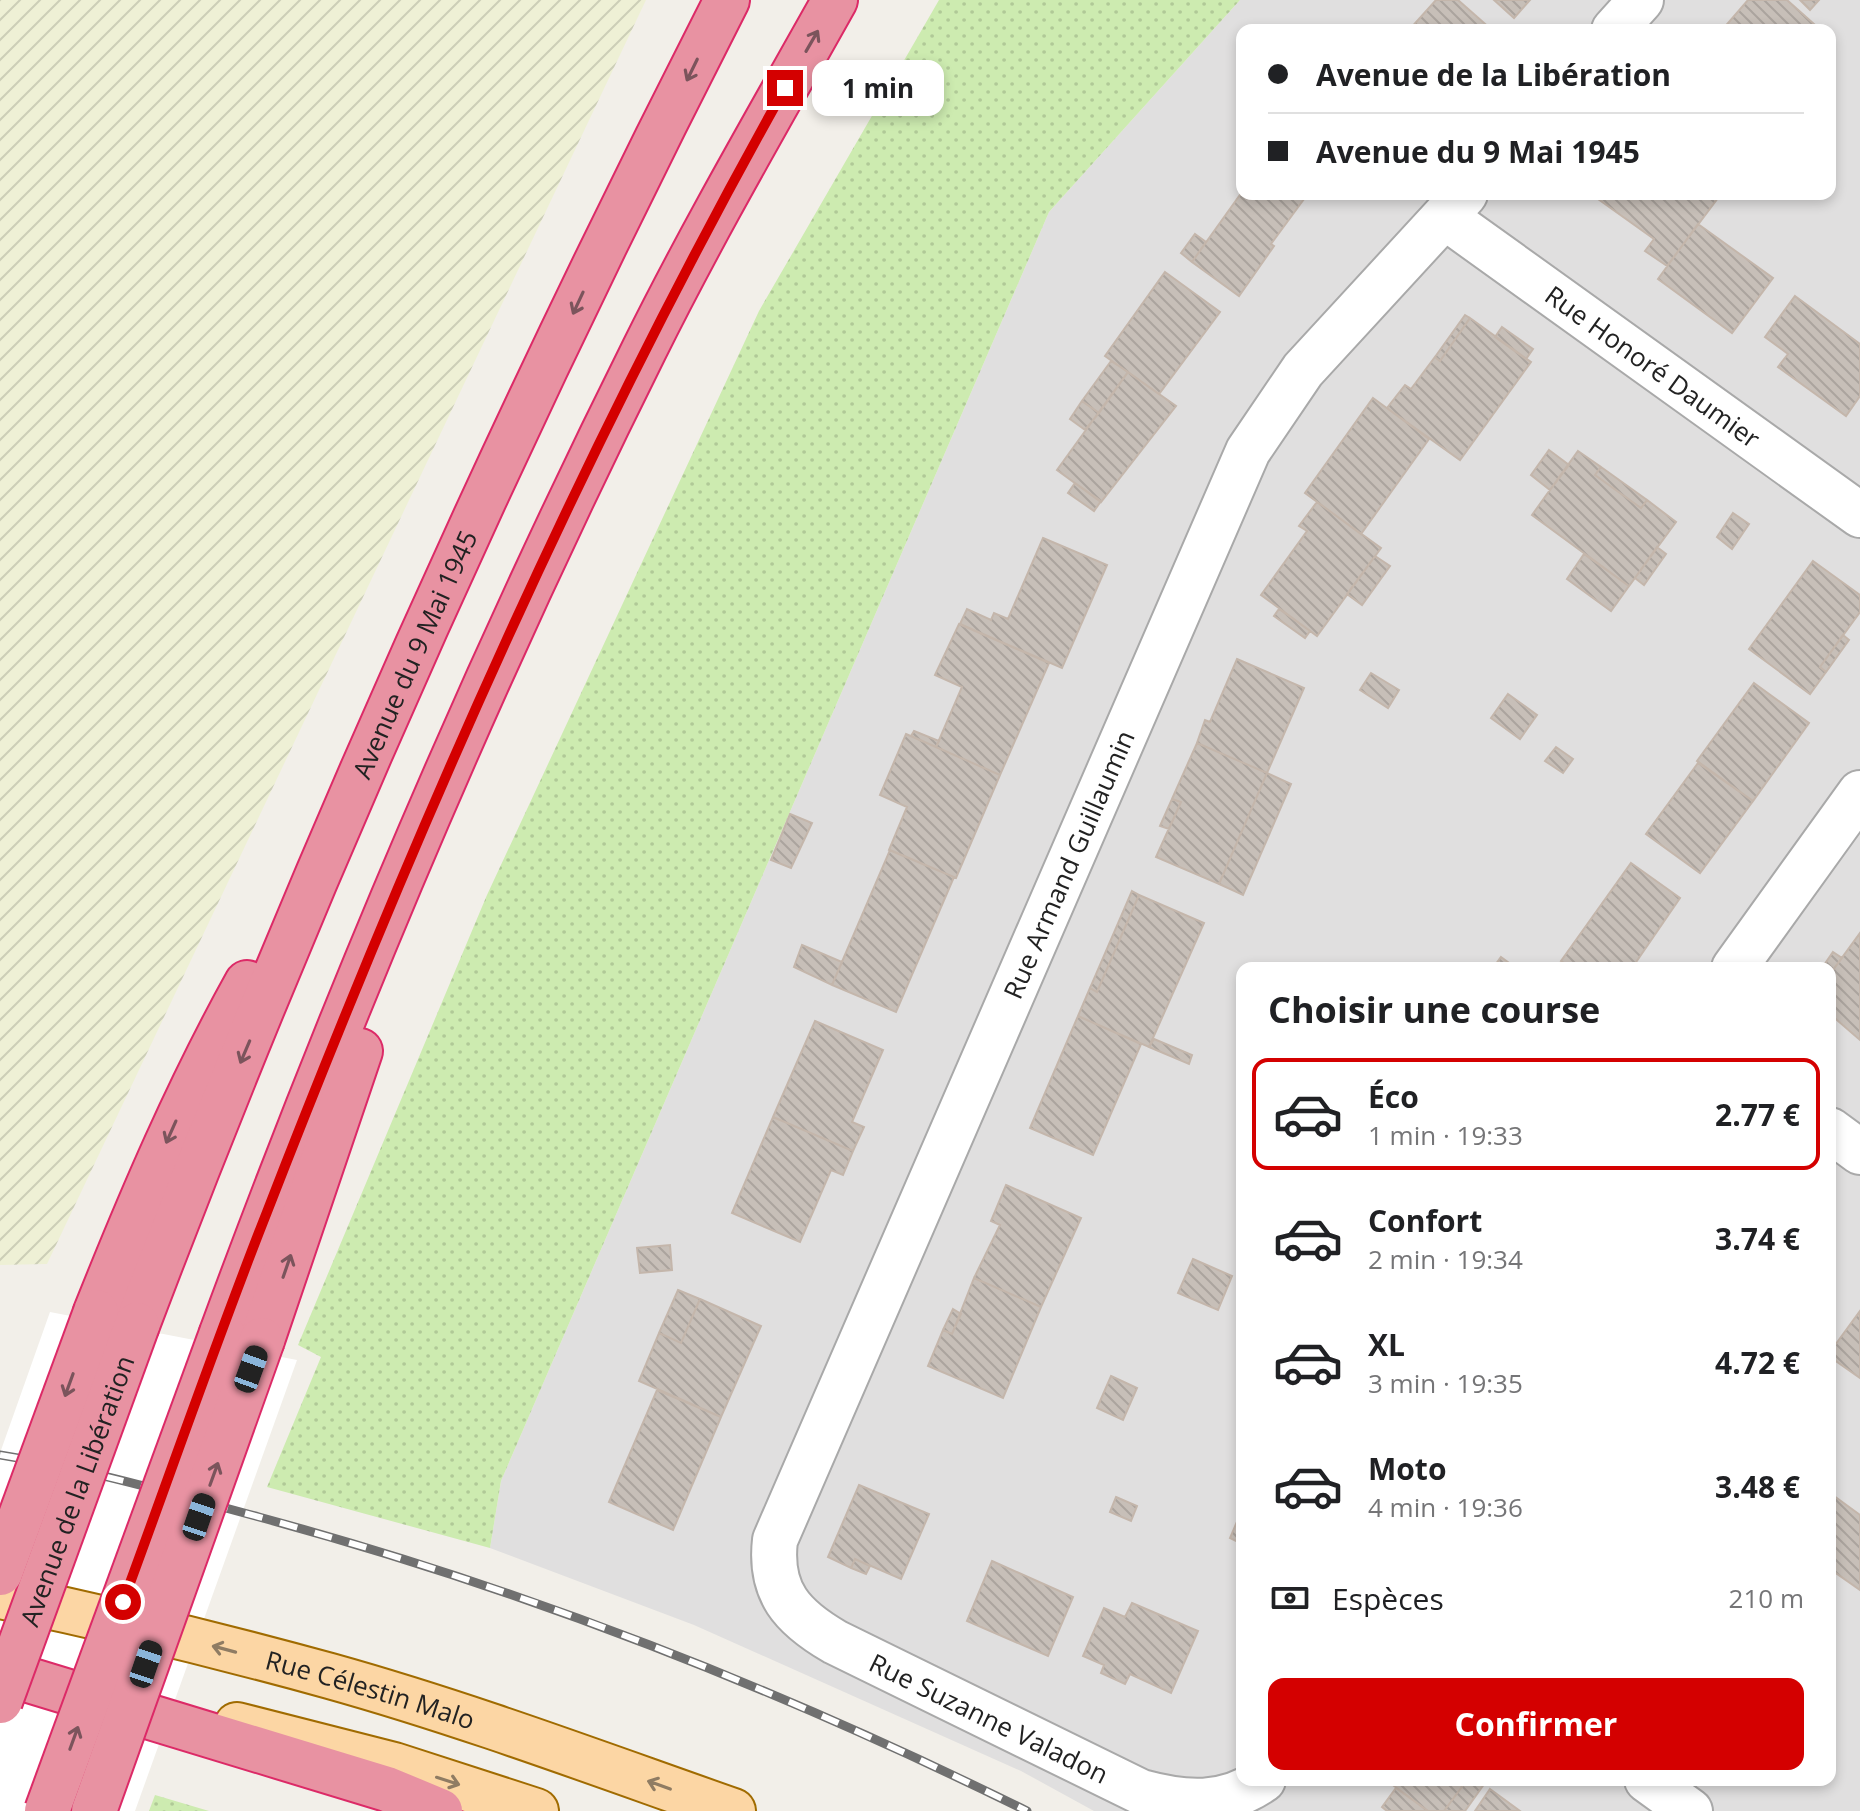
<!DOCTYPE html>
<html lang="fr">
<head>
<meta charset="utf-8">
<style>
	:root { --surface:#fff; --page:#f2f2f2; --text:#202124; --muted:#757577; --line:#e0e0e0; --accent:#d40000 }
	body { margin:0; font-family:"Open Sans",sans-serif; background:var(--page); color:var(--text); height:100vh; display:flex; flex-direction:column; font-size:30px; white-space:nowrap }
	* { box-sizing:border-box; margin:0 }
	p { font-size:26px; color:var(--muted) }
	.icon { flex:none; width:44px; height:44px; fill:none; stroke:currentColor; stroke-width:2; stroke-linecap:round; stroke-linejoin:round }
	.map { position:relative; flex:1; overflow:hidden }
	.panel { position:absolute; left:1236px; top:962px; width:600px; height:824px; display:flex; flex-direction:column; background:var(--surface); border-radius:16px; box-shadow:0 4px 12px #0003 }
	.panel>* { flex:none }
	.top-card { position:absolute; left:1236px; top:24px; width:600px; height:176px; border-radius:16px; box-shadow:0 4px 12px #0003; display:grid; align-content:center; height:176px; padding:0 32px; background:var(--surface) }
	.end { position:absolute; width:36px; height:36px; margin:-18px; border:10px solid #d40000; background:#fff; box-shadow:0 0 0 4px #fff }
	.from { border-radius:50% }
	.bubble { position:absolute; height:56px; border-radius:16px; background:var(--surface); box-shadow:0 4px 12px #0003; font-size:26px; font-weight:700; line-height:56px; text-align:center }
	.car { position:absolute; width:24px; height:48px; margin:-24px -12px; border-radius:10px; box-shadow:0 0 6px 2px #0007; background:linear-gradient(#222 24%,#8ab4d8 0 40%,#222 0 76%,#8ab4d8 0 86%,#222 0) }
	.top-card b { display:flex; align-items:center; gap:28px; height:76px; font-size:30px }
	.top-card b+b { border-top:2px solid var(--line) }
	.top-card i { width:20px; height:20px; background:var(--text) }
	ul { padding:0; list-style:none }
	li { display:flex; align-items:center; gap:24px; height:112px; margin:0 16px 12px; padding:0 16px; border:4px solid transparent; border-radius:16px }
	li div { flex:1 }
	li b { display:block; font-size:30px }
	li em { font-style:normal; font-weight:700 }
	li.selected { border-color:var(--accent) }
	li>.icon { width:72px; height:72px; stroke-width:1.5 }
	h2 { padding:0 32px; font-size:36px; line-height:96px }
	.pay { display:flex; align-items:center; gap:20px; height:88px; padding:0 32px; font-size:30px }
	.pay p { margin-inline-start:auto }
	.button { display:flex; gap:16px; margin-top:auto; padding:16px 32px }
	.button a { flex:1; height:92px; border-radius:16px; background:var(--accent); color:#fff; font-size:32px; font-weight:700; line-height:92px; text-align:center }
	.map>svg:first-child { display:block }
</style>
</head>
<body>
<div class="map">
<svg width="1860" height="1811" viewBox="0 0 1860 1811">
	<defs>
		<pattern id="farmland-furrows" width="10" height="10" patternUnits="userSpaceOnUse" patternTransform="scale(2)"><rect width="10" height="10" fill="#eef0d5"/><path d="M-1 1l2-2M0 10L10 0M9 11l2-2" fill="none" stroke="#ccceb7"/></pattern>
		<pattern id="grass-dots" width="8" height="8" patternUnits="userSpaceOnUse" patternTransform="scale(2)"><rect width="8" height="8" fill="#cdebb0"/><path d="M2 2h.1M6 6h.1" fill="none" stroke="#b0c997" stroke-width="1.8" stroke-linecap="round"/></pattern>
		<pattern id="building-back-hatch" width="6" height="6" patternUnits="userSpaceOnUse" patternTransform="scale(2)"><rect width="6" height="6" fill="#c7bfb8"/><path d="M-1 5l2 2M0 0l6 6M5-1l2 2" fill="none" stroke="#aba49e"/></pattern>
	</defs>
	<rect width="100%" height="100%" fill="#f2efe9"/>
	<path fill="#e0dfdf" fill-rule="evenodd" d="M 1240,0 L 1860,0 L 1860,1811 L 1094,1811 L 1021,1771 L 694,1625 L 490,1548 L 501,1481 L 1049,212 ZM 1242,30 L 1830,30 L 1830,194 L 1242,194 ZM 1242,968 L 1830,968 L 1830,1780 L 1242,1780 Z"/>
	<path fill="url(#farmland-furrows)" d="M 0,0 L 646,0 L 47,1264 L 0,1265 Z"/>
	<path fill="url(#grass-dots)" d="M 939,0 L 1240,0 L 1049,212 L 501,1481 L 490,1548 L 267,1487 L 321,1357 L 298,1345 L 487,895 L 759,311 Z
		M 155,1795 L 209,1811 L 149,1811 Z"/>
	<path fill="#fff" d="M 50,1312 L 297,1360 L 135,1811 L 0,1811 L 0,1453 Z"/>
	<path fill="url(#building-back-hatch)" stroke="#c4b6ab" stroke-width="2" d="M 1436,0 L 1458,0 L 1492,30 L 1409,30 Z
		M 1494,0 L 1530,0 L 1514,18 Z
		M 1748,0 L 1787,0 L 1814,24 L 1808,30 L 1722,30 Z
		M 1800,0 L 1819,0 L 1810,10 Z
		M 1242,192 L 1307,195 L 1271,244 L 1274,246 L 1239,296 L 1192,262 Z
		M 1591,194 L 1712,194 L 1718,198 L 1667,266 L 1645,251 L 1654,239 Z
		M 1698,224 L 1773,278 L 1732,333 L 1658,279 Z
		M 1195,234 L 1206,242 L 1192,262 L 1181,253 Z
		M 1165,272 L 1220,312 L 1159,394 L 1105,356 Z
		M 1795,296 L 1860,344 L 1860,396 L 1846,416 L 1778,367 L 1788,354 L 1765,337 Z
		M 1465,315 L 1470,318 L 1440,361 L 1435,357 Z
		M 1470,318 L 1531,362 L 1460,460 L 1387,408 L 1405,385 L 1411,389 L 1435,357 L 1440,361 Z
		M 1502,327 L 1533,349 L 1526,359 L 1495,337 Z
		M 1111,361 L 1128,372 L 1099,413 L 1082,401 Z
		M 1128,372 L 1176,406 L 1101,502 L 1057,470 Z
		M 1373,398 L 1429,439 L 1361,534 L 1305,493 Z
		M 1082,401 L 1099,413 L 1085,430 L 1070,419 Z
		M 1549,450 L 1569,465 L 1550,490 L 1531,475 Z
		M 1578,451 L 1601,467 L 1595,475 L 1641,508 L 1647,500 L 1676,522 L 1629,586 L 1532,515 Z
		M 1601,467 L 1647,500 L 1641,508 L 1595,475 Z
		M 1075,483 L 1101,501 L 1094,511 L 1068,493 Z
		M 1317,502 L 1381,548 L 1317,636 L 1261,595 L 1307,531 L 1299,526 Z
		M 1733,513 L 1749,524 L 1732,549 L 1717,537 Z
		M 1043,538 L 1107,565 L 1062,668 L 960,624 L 967,609 L 991,620 L 994,613 L 1008,619 Z
		M 1657,547 L 1666,554 L 1644,585 L 1635,578 Z
		M 1584,554 L 1629,586 L 1611,611 L 1567,579 Z
		M 1375,556 L 1390,566 L 1362,605 L 1347,594 Z
		M 1813,561 L 1860,595 L 1860,612 L 1820,667 L 1826,672 L 1810,694 L 1749,649 Z
		M 1279,609 L 1310,631 L 1305,638 L 1274,616 Z
		M 959,624 L 1049,663 L 1000,775 L 936,747 L 962,687 L 935,675 Z
		M 1843,635 L 1849,640 L 1826,672 L 1820,667 Z
		M 1237,659 L 1304,688 L 1267,773 L 1197,743 L 1205,720 L 1210,722 Z
		M 1371,673 L 1399,690 L 1388,708 L 1360,690 Z
		M 1754,683 L 1809,723 L 1753,801 L 1697,761 Z
		M 1508,694 L 1537,715 L 1520,739 L 1491,718 Z
		M 914,731 L 939,741 L 936,747 L 911,736 Z
		M 906,734 L 1000,775 L 956,878 L 889,850 L 907,807 L 880,795 Z
		M 1197,743 L 1267,773 L 1219,884 L 1156,857 L 1181,802 L 1172,799 Z
		M 1556,747 L 1573,759 L 1563,773 L 1545,761 Z
		M 1698,763 L 1753,801 L 1700,873 L 1646,834 Z
		M 1267,773 L 1291,784 L 1243,895 L 1219,884 Z
		M 1172,799 L 1181,802 L 1169,829 L 1160,826 Z
		M 790,814 L 812,823 L 791,868 L 771,860 Z
		M 890,850 L 954,877 L 896,1012 L 832,985 Z
		M 1631,863 L 1680,898 L 1632,968 L 1571,968 L 1561,961 Z
		M 1132,891 L 1139,895 L 1097,992 L 1090,988 Z
		M 1139,895 L 1204,923 L 1149,1047 L 1078,1016 L 1090,988 L 1097,992 Z
		M 1860,933 L 1860,1040 L 1830,1014 L 1830,974 Z
		M 802,945 L 842,962 L 832,985 L 794,967 Z
		M 1833,952 L 1842,958 L 1830,974 L 1830,968 L 1822,968 Z
		M 1501,957 L 1516,968 L 1493,968 Z
		M 1078,1016 L 1141,1044 L 1093,1155 L 1030,1128 Z
		M 815,1021 L 883,1050 L 852,1122 L 864,1127 L 853,1151 L 773,1117 Z
		M 1154,1039 L 1192,1055 L 1189,1064 L 1149,1047 Z
		M 773,1117 L 853,1151 L 843,1175 L 831,1170 L 800,1242 L 732,1213 Z
		M 1006,1185 L 1081,1218 L 1041,1307 L 974,1278 L 1000,1225 L 991,1221 Z
		M 670,1245 L 672,1270 L 640,1273 L 637,1248 Z
		M 1193,1259 L 1232,1276 L 1218,1310 L 1178,1293 Z
		M 974,1278 L 1041,1307 L 1003,1398 L 928,1366 L 943,1330 L 952,1334 Z
		M 678,1290 L 700,1299 L 681,1343 L 659,1333 Z
		M 700,1299 L 761,1326 L 721,1417 L 639,1381 L 659,1333 L 681,1343 Z
		M 953,1309 L 961,1314 L 952,1334 L 943,1330 Z
		M 1860,1311 L 1860,1378 L 1830,1357 L 1830,1352 Z
		M 1111,1376 L 1137,1388 L 1123,1420 L 1097,1408 Z
		M 657,1390 L 721,1417 L 673,1530 L 609,1502 Z
		M 859,1485 L 929,1514 L 901,1579 L 855,1559 L 851,1568 L 828,1557 Z
		M 1830,1493 L 1860,1515 L 1860,1590 L 1830,1569 Z
		M 1116,1497 L 1137,1506 L 1131,1521 L 1110,1512 Z
		M 1242,1510 L 1242,1544 L 1230,1538 Z
		M 855,1559 L 870,1566 L 866,1574 L 851,1568 Z
		M 992,1561 L 1073,1597 L 1048,1656 L 967,1621 Z
		M 1132,1603 L 1198,1631 L 1171,1693 L 1130,1674 L 1125,1684 L 1101,1673 L 1104,1665 L 1083,1656 L 1104,1608 L 1125,1617 Z
		M 1386,1780 L 1467,1780 L 1444,1811 L 1428,1811 Z
		M 1467,1780 L 1487,1780 L 1465,1811 L 1444,1811 Z
		M 1396,1788 L 1428,1811 L 1387,1811 L 1382,1807 Z
		M 1490,1789 L 1520,1811 L 1475,1811 Z"/>
	<g fill="none" stroke-linecap="round" stroke-linejoin="round">
		<g stroke="#a9a9a9" stroke-width="48">
			<g id="minor">
				<path d="M 1614,30 L 1641,0"/>
				<path id="s1" d="M 1445,217 L 1860,515"/>
				<path d="M 1734,968 L 1860,793"/>
				<path d="M 1830,1130 L 1860,1152"/>
				<path id="s2" d="M 1263,1780 C 1224,1807 1185,1804 1141,1792 L 835,1642 C 792,1617 769,1592 775,1540 L 1248,451 L 1303,370 L 1465,194"/>
				<path d="M 1647,1780 L 1690,1811"/>
			</g>
		</g>
		<g stroke="#a06b00" stroke-width="48">
			<g id="major">
				<path id="s3" d="M 0,1596 C 111,1619 221,1646 330,1676 C 466,1714 599,1764 733,1811"/>
				<path d="M 237,1725 L 394,1765 L 536,1811"/>
			</g>
		</g>
		<g stroke="#dc2a67" stroke-width="48">
			<g id="highway">
				<path d="M 96,1312 C 141,1199 188,1089 247,983"/>
				<path id="s4" d="M 137,1325 C 308,873 507,430 727,0"/>
				<path d="M 222,1333 C 345,999 485,669 644,350 C 703,231 770,116 835,0"/>
				<path d="M 262,1340 L 360,1051"/>
				<path d="M 19,1677 L 387,1789 L 440,1811"/>
			</g>
		</g>
		<use href="#minor" stroke="#fff" stroke-width="44"/>
		<use href="#major" stroke="#fcd6a4" stroke-width="44"/>
		<use href="#highway" stroke="#e892a2" stroke-width="44"/>
		<g stroke="#707070" stroke-width="9">
			<path id="rail" d="M 0,1455 C 88,1469 173,1494 259,1517 C 528,1590 777,1688 1027,1811"/>
		</g>
		<use href="#rail" stroke="#fff" stroke-width="6" stroke-dasharray="18" stroke-linecap="butt"/>
		<g stroke="#dc2a67" stroke-width="48" stroke-linecap="butt">
			<g id="highway-bridge">
				<path d="M 0,1573 L 96,1312"/>
				<path id="s5" d="M 0,1701 L 137,1325"/>
				<path d="M 47,1811 L 222,1333"/>
				<path d="M 94,1811 L 262,1340"/>
			</g>
		</g>
		<use href="#highway-bridge" stroke="#e892a2" stroke-width="44"/>
	</g>
	<defs><path id="oneway-shaft" d="M-6 0H5M1.5-3L5.5 0L1.5 3" fill="none" stroke-width="1.6" stroke-linecap="round" stroke-linejoin="round" transform="scale(2)"/></defs>
	<g stroke="#7b545c">
		<use href="#oneway-shaft" transform="translate(812 41) rotate(-60)"/>
		<use href="#oneway-shaft" transform="translate(692 70) rotate(116)"/>
		<use href="#oneway-shaft" transform="translate(578 303) rotate(115)"/>
		<use href="#oneway-shaft" transform="translate(245 1052) rotate(113)"/>
		<use href="#oneway-shaft" transform="translate(171 1132) rotate(114)"/>
		<use href="#oneway-shaft" transform="translate(287 1266) rotate(-71)"/>
		<use href="#oneway-shaft" transform="translate(69 1385) rotate(110)"/>
		<use href="#oneway-shaft" transform="translate(214 1474) rotate(-70)"/>
		<use href="#oneway-shaft" transform="translate(74 1738) rotate(-70)"/>
	</g>
	<g stroke="#8f7c63">
		<use href="#oneway-shaft" transform="translate(224 1649) rotate(-165)"/>
		<use href="#oneway-shaft" transform="translate(448 1781) rotate(18)"/>
		<use href="#oneway-shaft" transform="translate(659 1785) rotate(-160)"/>
	</g>
	<g fill="none" stroke-linecap="round" stroke-linejoin="round">
		<path stroke="#d40000" stroke-width="10" d="M 123,1602 C 171,1472 216,1341 267,1212 C 416,828 583,448 785,88"/>
	</g>
	<g text-anchor="middle" dominant-baseline="central" stroke-width="7" stroke-linejoin="round" paint-order="stroke">
		<g font-size="26" fill="#222" stroke="#fff">
			<text stroke="none"><textPath href="#s1" startOffset="256">Rue Honoré Daumier</textPath></text>
			<text stroke="none"><textPath href="#s4" startOffset="726">Avenue du 9 Mai 1945</textPath></text>
			<text stroke="none"><textPath href="#s2" startOffset="1332">Rue Armand Guillaumin</textPath></text>
			<text stroke="none"><textPath href="#s5" startOffset="224">Avenue de la Libération</textPath></text>
			<text stroke="none"><textPath href="#s3" startOffset="382">Rue Célestin Malo</textPath></text>
			<text transform="translate(989 1718) rotate(26)">Rue Suzanne Valadon</text>
		</g>
	</g>
</svg>
<i class="end from" style="left:123px;top:1602px"></i>
<i class="end" style="left:785px;top:88px"></i>
<div class="bubble" style="left:812px;top:60px;width:132px">1 min</div>
<i class="car" style="left:251px;top:1369px;rotate:20deg"></i>
<i class="car" style="left:199px;top:1517px;rotate:19deg"></i>
<i class="car" style="left:146px;top:1664px;rotate:19deg"></i>
<div class="top-card">
<b><i class="from"></i>Avenue de la Libération</b>
<b><i></i>Avenue du 9 Mai 1945</b>
</div>
<section class="panel">
<h2>Choisir une course</h2>
<ul>
<li class="selected"><svg class="icon" aria-label="car" viewBox="0 0 24 24"><path d="M5 17H2v-5l4-1 3-4h7l3 4 3 1v5h-3M9 17h6M6 11h13"/><circle cx="7" cy="17" r="2"/><circle cx="17" cy="17" r="2"/></svg><div><b>Éco</b><p>1 min · 19:33</p></div><em>2.77 €</em></li>
<li><svg class="icon" aria-label="car" viewBox="0 0 24 24"><path d="M5 17H2v-5l4-1 3-4h7l3 4 3 1v5h-3M9 17h6M6 11h13"/><circle cx="7" cy="17" r="2"/><circle cx="17" cy="17" r="2"/></svg><div><b>Confort</b><p>2 min · 19:34</p></div><em>3.74 €</em></li>
<li><svg class="icon" aria-label="car" viewBox="0 0 24 24"><path d="M5 17H2v-5l4-1 3-4h7l3 4 3 1v5h-3M9 17h6M6 11h13"/><circle cx="7" cy="17" r="2"/><circle cx="17" cy="17" r="2"/></svg><div><b>XL</b><p>3 min · 19:35</p></div><em>4.72 €</em></li>
<li><svg class="icon" aria-label="car" viewBox="0 0 24 24"><path d="M5 17H2v-5l4-1 3-4h7l3 4 3 1v5h-3M9 17h6M6 11h13"/><circle cx="7" cy="17" r="2"/><circle cx="17" cy="17" r="2"/></svg><div><b>Moto</b><p>4 min · 19:36</p></div><em>3.48 €</em></li>
</ul>
<div class="pay"><svg class="icon" aria-label="cash" viewBox="0 0 24 24"><path d="M3 7h18v10H3z"/><circle cx="12" cy="12" r="2"/></svg>Espèces<p>210 m</p></div>
<div class="button"><a>Confirmer</a></div>
</section>
</div>
</body>
</html>
